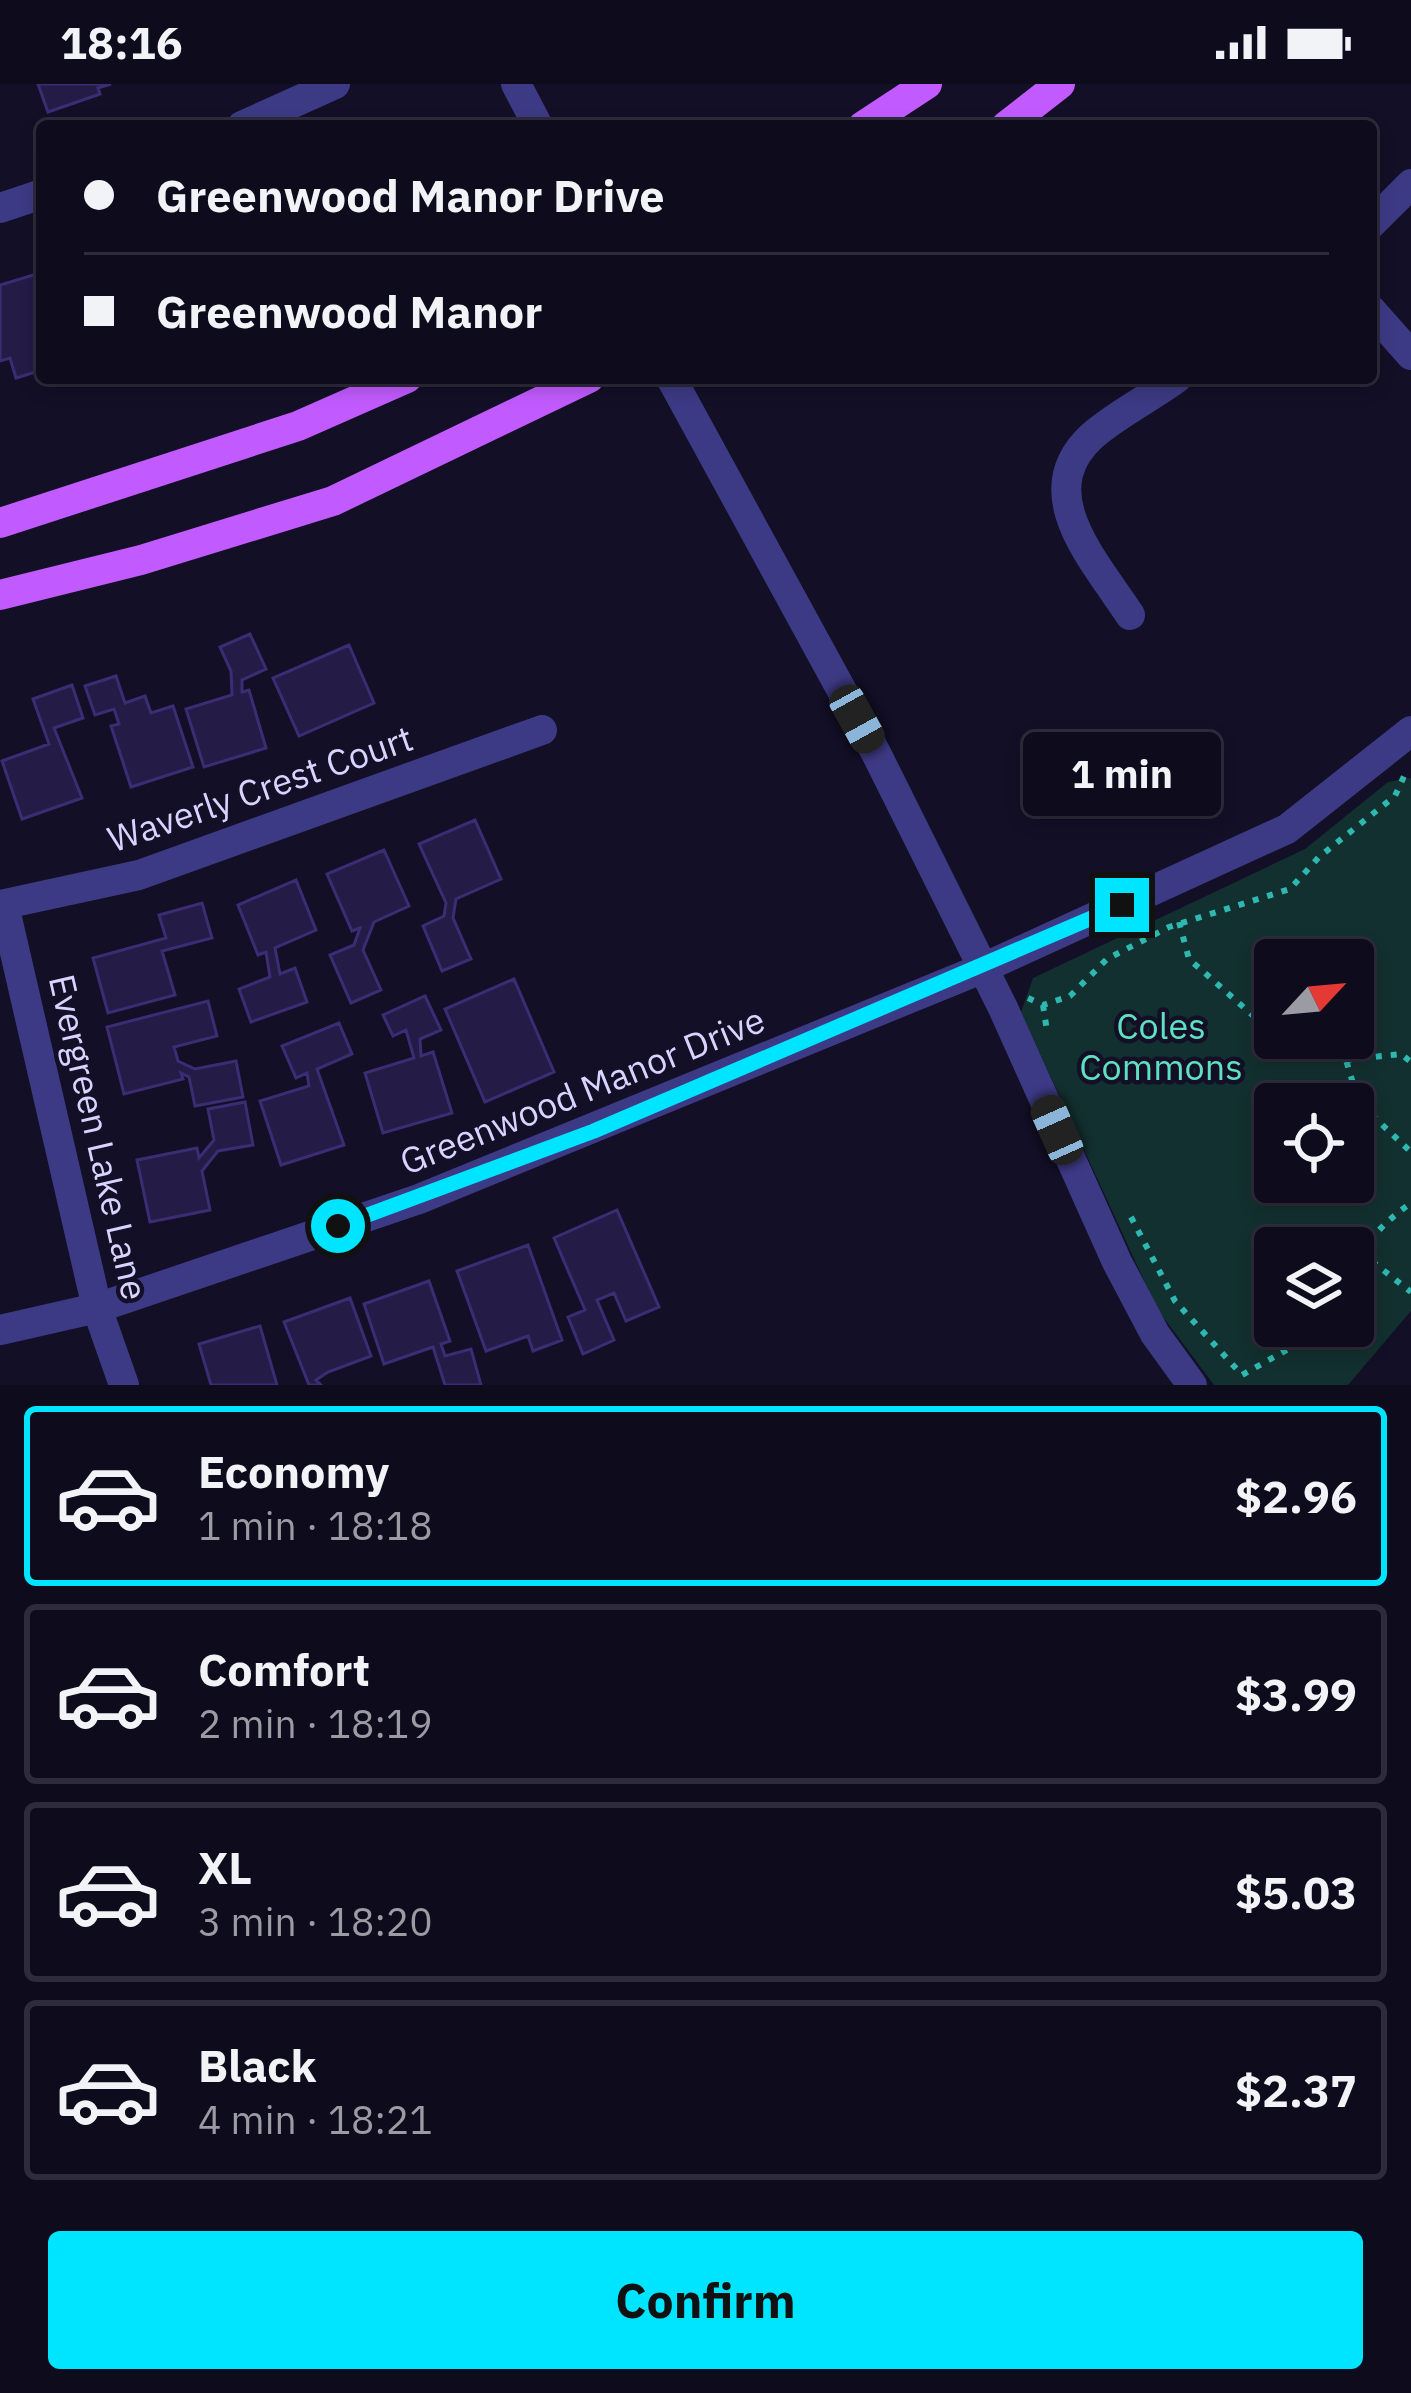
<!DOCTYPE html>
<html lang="en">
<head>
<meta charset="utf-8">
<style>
	:root { --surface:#0e0b1c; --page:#1c1929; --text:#f1f3f6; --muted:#9b9ba3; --line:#2e2b3b; --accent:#00e5ff }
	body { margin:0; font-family:"IBM Plex Sans",sans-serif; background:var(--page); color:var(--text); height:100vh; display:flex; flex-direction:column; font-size:45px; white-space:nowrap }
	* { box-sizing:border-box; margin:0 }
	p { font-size:39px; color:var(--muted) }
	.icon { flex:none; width:66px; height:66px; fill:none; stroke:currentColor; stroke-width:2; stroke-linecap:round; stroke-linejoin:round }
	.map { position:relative; height:1301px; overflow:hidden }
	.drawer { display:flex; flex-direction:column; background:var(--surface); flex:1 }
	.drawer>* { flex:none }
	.guide { position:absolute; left:36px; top:36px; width:1341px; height:264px; border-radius:12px; box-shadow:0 6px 18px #0003,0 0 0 3px var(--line); display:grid; align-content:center; height:264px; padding:0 48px; background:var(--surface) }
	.needle { width:78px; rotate:64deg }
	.controls { position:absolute; left:1254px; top:855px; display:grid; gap:24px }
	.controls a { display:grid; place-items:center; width:120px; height:120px; border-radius:12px; background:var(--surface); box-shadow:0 6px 18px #0003,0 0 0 3px var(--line); font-size:60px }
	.end { position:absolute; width:54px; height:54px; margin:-27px; border:15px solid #00e5ff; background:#111; box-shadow:0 0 0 6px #111 }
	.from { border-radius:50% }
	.bubble { position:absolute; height:84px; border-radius:12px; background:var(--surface); box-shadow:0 6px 18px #0003,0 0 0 3px var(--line); font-size:39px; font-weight:700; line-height:84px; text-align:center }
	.car { position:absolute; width:36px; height:72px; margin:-36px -18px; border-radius:15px; box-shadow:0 0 9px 3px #0007; background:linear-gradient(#222 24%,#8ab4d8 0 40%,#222 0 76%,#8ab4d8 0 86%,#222 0) }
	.guide b { display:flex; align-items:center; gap:42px; height:114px; font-size:45px }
	.guide b+b { border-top:3px solid var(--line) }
	.guide i { width:30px; height:30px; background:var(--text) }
	ul { padding:21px 0 0; list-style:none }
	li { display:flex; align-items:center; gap:36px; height:180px; margin:0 24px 18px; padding:0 24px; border:6px solid var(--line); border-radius:12px }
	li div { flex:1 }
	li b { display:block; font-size:45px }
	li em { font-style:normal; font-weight:700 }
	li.selected { border-color:var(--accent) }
	li>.icon { width:108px; height:108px; stroke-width:1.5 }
	.primary-button { display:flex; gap:24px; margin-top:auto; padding:24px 48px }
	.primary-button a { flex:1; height:138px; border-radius:12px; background:var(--accent); color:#111; font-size:48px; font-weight:700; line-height:138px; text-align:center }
	.status { display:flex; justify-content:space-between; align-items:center; height:84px; padding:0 60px; background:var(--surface); direction:ltr }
	.status svg { height:33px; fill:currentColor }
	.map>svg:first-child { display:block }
</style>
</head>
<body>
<div class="status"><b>18:16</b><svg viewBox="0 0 49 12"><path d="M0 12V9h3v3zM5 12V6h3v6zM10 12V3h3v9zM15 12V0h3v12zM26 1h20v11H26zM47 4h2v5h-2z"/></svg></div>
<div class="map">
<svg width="1411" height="1301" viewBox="0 0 1411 1301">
	<rect width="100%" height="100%" fill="#130f26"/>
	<path fill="#12302f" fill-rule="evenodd" d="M 1411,694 L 1411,1227 L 1348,1301 L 1214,1301 L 1157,1225 L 1021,928 L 1033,894 L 1305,765 L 1388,698 ZM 1275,876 L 1353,876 L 1353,954 L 1275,954 ZM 1275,1020 L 1353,1020 L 1353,1098 L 1275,1098 ZM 1275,1164 L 1353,1164 L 1353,1242 L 1275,1242 Z"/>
	<path fill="#241b47" stroke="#3b2d73" stroke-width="3" d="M 38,0 L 111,0 L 98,4 L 100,10 L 48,28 Z
		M 40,189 L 42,286 L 16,294 L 10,274 L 0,277 L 0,201 Z
		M 250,550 L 266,585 L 242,596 L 242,608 L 249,606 L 266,664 L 204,683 L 186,625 L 232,611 L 231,587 L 220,563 Z
		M 349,561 L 374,619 L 299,652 L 273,594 Z
		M 116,592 L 125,619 L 145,612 L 151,629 L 173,622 L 193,683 L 131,703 L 111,642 L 119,640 L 114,625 L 95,631 L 85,602 Z
		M 72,601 L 83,634 L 54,644 L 82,714 L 22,735 L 2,677 L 49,660 L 33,615 Z
		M 475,736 L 501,795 L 456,815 L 453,834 L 471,875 L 442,887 L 423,842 L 444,832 L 446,819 L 419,760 Z
		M 384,766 L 409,822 L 374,838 L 363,866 L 381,906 L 351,919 L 330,871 L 354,861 L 360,844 L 352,847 L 327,790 Z
		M 296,796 L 316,846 L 275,864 L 280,890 L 295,884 L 307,918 L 251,938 L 239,905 L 270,893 L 266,868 L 258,871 L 238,821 Z
		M 202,819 L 212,854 L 162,867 L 175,911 L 108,929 L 93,874 L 166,854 L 159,831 Z
		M 514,895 L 554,988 L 485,1018 L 445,925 Z
		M 425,912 L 441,946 L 420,955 L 421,972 L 433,968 L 452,1029 L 383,1049 L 365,989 L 414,974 L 406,946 L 393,952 L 383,931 Z
		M 208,917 L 217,952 L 174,963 L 178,977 L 195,985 L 236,977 L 243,1013 L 195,1022 L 189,993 L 181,989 L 183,995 L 124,1010 L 107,943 Z
		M 339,939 L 352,970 L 317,985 L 344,1061 L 281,1081 L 260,1017 L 309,1002 L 307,989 L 296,994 L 282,962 Z
		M 245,1018 L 253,1061 L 218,1067 L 202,1087 L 210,1126 L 150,1138 L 137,1076 L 197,1064 L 199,1074 L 214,1056 L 208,1025 Z
		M 617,1126 L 659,1223 L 626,1237 L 614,1209 L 597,1216 L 614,1256 L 583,1270 L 568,1233 L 585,1226 L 554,1154 Z
		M 528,1161 L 562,1256 L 533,1267 L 528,1252 L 486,1267 L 457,1187 Z
		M 429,1197 L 450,1257 L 441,1260 L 445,1272 L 471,1265 L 481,1301 L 445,1301 L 433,1263 L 384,1280 L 364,1220 Z
		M 350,1214 L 371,1272 L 328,1288 L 316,1296 L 321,1301 L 309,1301 L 284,1238 Z
		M 260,1242 L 277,1301 L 211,1301 L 199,1260 Z"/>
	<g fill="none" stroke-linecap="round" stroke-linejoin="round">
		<path stroke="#2fb8b0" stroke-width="6" stroke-dasharray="6 9" stroke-linecap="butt" d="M 1179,838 L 1189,875 L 1275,951
			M 1028,914 L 1043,921 L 1070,912 L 1107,875 L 1169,843 L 1290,805 L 1319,773 L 1395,712 L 1405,690
			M 1043,921 L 1047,947
			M 1279,954 L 1296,969 L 1346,976 L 1359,1019 L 1411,1068
			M 1346,976 L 1401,970 L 1411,978
			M 1131,1133 L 1175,1217 L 1242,1291 L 1308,1254 L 1318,1242
			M 1360,1168 L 1411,1208
			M 1353,1199 C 1362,1160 1379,1142 1411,1119"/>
		<path stroke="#3d3a85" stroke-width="30" d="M 516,0 L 538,42
			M 242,42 L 335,0
			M 0,124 L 42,110
			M 1371,140 L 1411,100
			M 1371,226 L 1411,271
			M 671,294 L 876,669 L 1003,924 L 1117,1178 L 1155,1250 L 1192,1301
			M 1130,531 C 1095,477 1030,409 1092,352 C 1117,330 1150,314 1177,294
			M 0,821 L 139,791 L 542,646
			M 4,821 L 97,1224 L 124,1301
			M 0,1246 L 97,1224 L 419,1115 L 981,885 L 1287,745 L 1411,647"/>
		<path stroke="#c25bff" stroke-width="30" d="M 863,42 L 927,0
			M 1006,42 L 1060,0
			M 0,439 L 298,342 L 407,294
			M 0,511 L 141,476 L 333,417 L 589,294"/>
	</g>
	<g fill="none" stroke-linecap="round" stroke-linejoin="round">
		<path stroke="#00e5ff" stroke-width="15" d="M 338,1142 L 594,1047 L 1122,821"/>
	</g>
	<g text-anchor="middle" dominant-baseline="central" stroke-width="9" stroke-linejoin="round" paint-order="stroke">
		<g font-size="36" fill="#d9d4ff" stroke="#130f26">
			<text transform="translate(260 704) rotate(-19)">Waverly Crest Court</text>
			<text transform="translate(582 1006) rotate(-22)">Greenwood Manor Drive</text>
			<text transform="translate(99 1053) rotate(77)">Evergreen Lake Lane</text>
		</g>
		<g font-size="36" fill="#5fe0c0" stroke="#130f26">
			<text x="1161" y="941">Coles<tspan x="1161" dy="41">Commons</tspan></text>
		</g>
	</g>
</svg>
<div class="controls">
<a><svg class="needle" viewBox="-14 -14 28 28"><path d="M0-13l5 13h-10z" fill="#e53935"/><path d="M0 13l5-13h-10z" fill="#9b9ba3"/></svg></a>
<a><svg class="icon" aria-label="locate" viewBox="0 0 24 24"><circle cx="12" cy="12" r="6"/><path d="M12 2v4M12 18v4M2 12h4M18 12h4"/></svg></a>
<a><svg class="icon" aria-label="layers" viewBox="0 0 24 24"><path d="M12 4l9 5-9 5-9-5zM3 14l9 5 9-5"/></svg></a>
</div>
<i class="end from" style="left:338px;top:1142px"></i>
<i class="end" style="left:1122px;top:821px"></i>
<div class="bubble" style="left:1023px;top:648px;width:198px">1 min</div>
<i class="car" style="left:857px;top:635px;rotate:151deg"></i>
<i class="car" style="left:1057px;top:1046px;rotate:336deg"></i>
<div class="guide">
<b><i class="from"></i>Greenwood Manor Drive</b>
<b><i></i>Greenwood Manor</b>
</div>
</div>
<section class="drawer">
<ul>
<li class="selected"><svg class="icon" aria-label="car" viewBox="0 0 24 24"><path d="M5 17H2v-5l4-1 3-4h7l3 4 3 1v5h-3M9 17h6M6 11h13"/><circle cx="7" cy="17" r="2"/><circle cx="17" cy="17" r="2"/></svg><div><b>Economy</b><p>1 min · 18:18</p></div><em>$2.96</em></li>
<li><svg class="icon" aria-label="car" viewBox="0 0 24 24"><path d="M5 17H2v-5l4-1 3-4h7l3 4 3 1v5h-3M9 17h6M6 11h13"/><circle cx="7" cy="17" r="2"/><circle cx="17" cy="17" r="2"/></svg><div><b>Comfort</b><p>2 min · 18:19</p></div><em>$3.99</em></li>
<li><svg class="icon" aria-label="car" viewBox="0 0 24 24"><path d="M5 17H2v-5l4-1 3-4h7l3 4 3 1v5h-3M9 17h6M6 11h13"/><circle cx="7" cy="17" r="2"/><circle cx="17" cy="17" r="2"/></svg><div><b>XL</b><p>3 min · 18:20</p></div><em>$5.03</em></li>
<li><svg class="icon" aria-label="car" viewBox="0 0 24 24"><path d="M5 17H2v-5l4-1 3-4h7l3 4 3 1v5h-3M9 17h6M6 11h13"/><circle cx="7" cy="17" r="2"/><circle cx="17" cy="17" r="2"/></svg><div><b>Black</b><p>4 min · 18:21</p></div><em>$2.37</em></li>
</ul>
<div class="primary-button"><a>Confirm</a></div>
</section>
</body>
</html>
